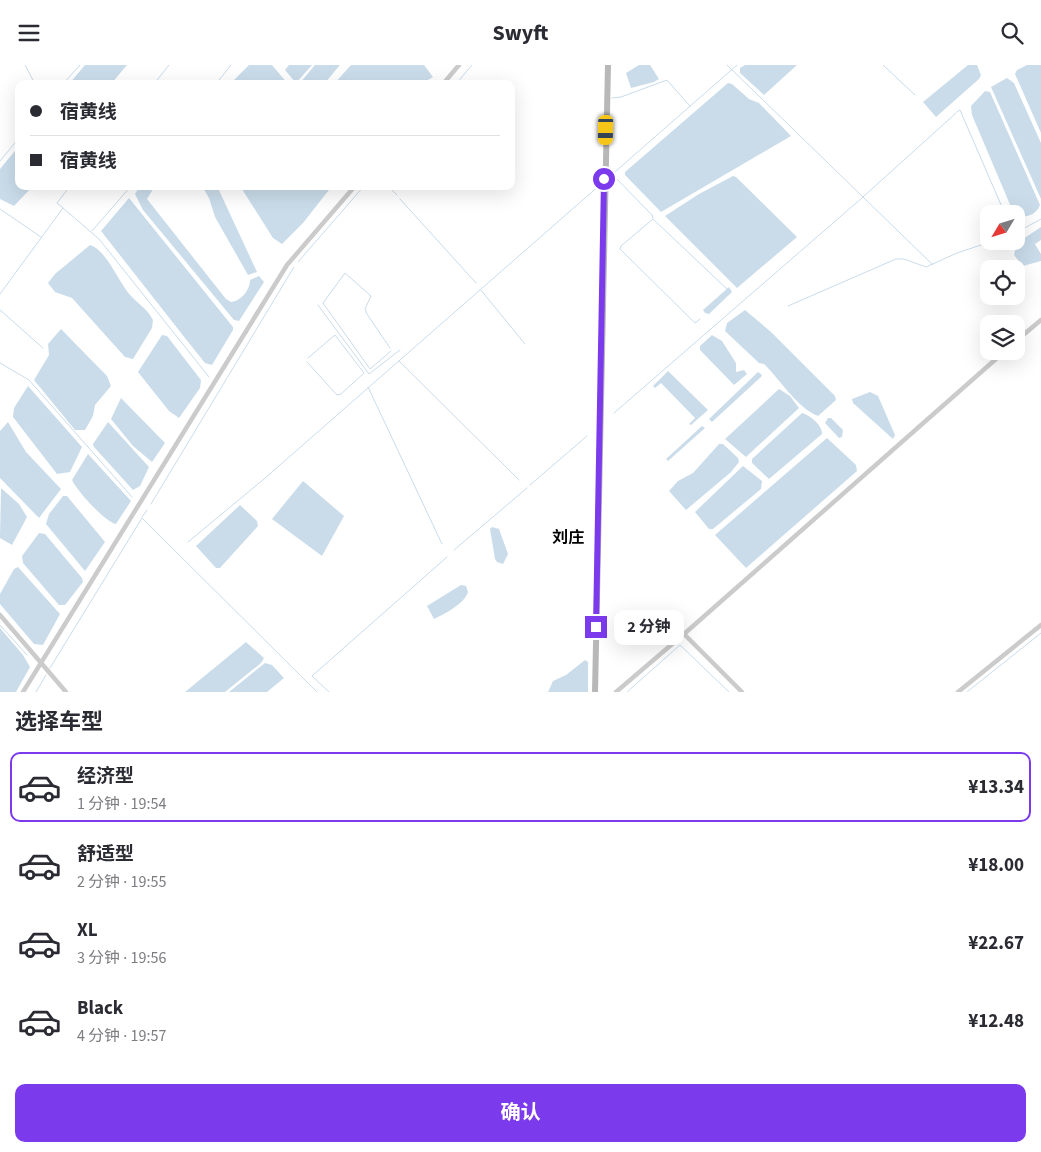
<!DOCTYPE html>
<html lang="zh">
<head>
<meta charset="utf-8">
<style>
	:root { --surface:#fff; --page:#f7f7f7; --text:#2b2b33; --muted:#7c7c81; --line:#e1e1e2; --accent:#7c3aed }
	body { margin:0; font-family:"Source Sans 3","Noto Sans SC",sans-serif; background:var(--page); color:var(--text); height:100vh; display:flex; flex-direction:column; font-size:19px; white-space:nowrap }
	* { box-sizing:border-box; margin:0 }
	p { font-size:16px; color:var(--muted) }
	.icon { flex:none; width:28px; height:28px; fill:none; stroke:currentColor; stroke-width:2; stroke-linecap:round; stroke-linejoin:round }
	.map { position:relative; height:627px; overflow:hidden }
	.sheet { display:flex; flex-direction:column; background:var(--surface); flex:1 }
	.sheet>* { flex:none }
	.banner { position:absolute; left:15px; top:15px; width:500px; height:110px; border-radius:10px; box-shadow:0 5px 20px #0002; display:grid; align-content:center; height:110px; padding:0 15px; background:var(--surface) }
	.needle { width:32px; rotate:232deg }
	.buttons { position:absolute; left:980px; top:140px; display:grid; gap:10px }
	.buttons a { display:grid; place-items:center; width:45px; height:45px; border-radius:10px; background:var(--surface); box-shadow:0 5px 20px #0002; font-size:25px }
	.end { position:absolute; width:22px; height:22px; margin:-11px; border:6px solid #7c3aed; background:#fff; box-shadow:0 0 0 2px #fff }
	.from { border-radius:50% }
	.bubble { position:absolute; height:35px; border-radius:10px; background:var(--surface); box-shadow:0 5px 20px #0002; font-size:16px; font-weight:700; line-height:35px; text-align:center }
	.car { position:absolute; width:15px; height:30px; margin:-15px -8px; border-radius:6px; box-shadow:0 0 4px 1px #0007; background:linear-gradient(#f5c518 24%,#345 0 40%,#f5c518 0 76%,#345 0 86%,#f5c518 0) }
	.banner b { display:flex; align-items:center; gap:18px; height:48px; font-size:19px }
	.banner b+b { border-top:1px solid var(--line) }
	.banner i { width:12px; height:12px; background:var(--text) }
	ul { padding:0; list-style:none }
	li { display:flex; align-items:center; gap:15px; height:70px; margin:0 10px 8px; padding:0 5px; border:2px solid transparent; border-radius:10px }
	li div { flex:1 }
	li b { display:block; font-size:19px }
	li em { font-style:normal; font-weight:700 }
	li.selected { border-color:var(--accent) }
	li>.icon { width:45px; height:45px; stroke-width:1.5 }
	h2 { padding:0 15px; font-size:22px; line-height:60px }
	.action { display:flex; gap:10px; margin-top:auto; padding:10px 15px }
	.action a { flex:1; height:58px; border-radius:10px; background:var(--accent); color:#fff; font-size:20px; font-weight:700; line-height:58px; text-align:center }
	header { display:flex; justify-content:space-between; align-items:center; height:65px; padding:0 15px; background:var(--surface); font-size:22px; font-weight:700 }
	.map>svg:first-child { display:block }
</style>
</head>
<body>
<header><svg class="icon" aria-label="menu" viewBox="0 0 24 24"><path d="M4 6h16M4 12h16M4 18h16"/></svg>Swyft<svg class="icon" aria-label="search" viewBox="0 0 24 24"><circle cx="10" cy="10" r="6"/><path d="M15 15l6 6"/></svg></header>
<div class="map">
<svg width="1041" height="627" viewBox="0 0 1041 627">
	<rect width="100%" height="100%" fill="#fff"/>
	<path fill="#cadcea" d="M 85,0 L 127,0 L 111,19 L 69,19 Z
		M 249,0 L 272,0 L 288,19 L 230,19 Z
		M 289,0 L 312,0 L 296,18 L 285,5 Z
		M 315,0 L 340,0 L 324,19 L 299,19 Z
		M 351,0 L 424,0 L 433,12 L 421,19 L 334,19 Z
		M 639,0 L 650,0 L 659,14 L 654,17 L 631,23 L 626,8 Z
		M 745,0 L 797,0 L 764,30 L 740,8 L 740,3 Z
		M 968,0 L 977,0 L 981,10 L 979,14 L 936,52 L 923,37 Z
		M 1027,0 L 1041,0 L 1041,68 L 1015,9 L 1017,5 Z
		M 1007,13 L 1014,18 L 1041,78 L 1041,134 L 991,22 Z
		M 728,18 L 732,19 L 749,34 L 759,38 L 791,71 L 661,147 L 625,110 L 625,107 Z
		M 985,26 L 990,27 L 1040,140 C 1036,150 1028,152 1017,152 L 1014,149 L 972,50 L 971,41 Z
		M 19,81 L 19,121 L 33,121 L 14,141 L 0,134 L 0,104 Z
		M 733,111 L 736,112 L 797,172 L 737,223 L 665,151 L 699,129 Z
		M 140,121 L 155,121 L 147,134 L 226,234 L 231,237 C 241,236 250,225 250,215 L 259,211 L 264,217 L 239,256 L 234,255 L 143,145 L 135,129 Z
		M 202,121 L 217,121 L 257,207 L 248,210 L 215,152 L 209,133 Z
		M 240,121 L 332,121 L 303,158 L 282,179 L 273,173 Z
		M 129,133 L 233,262 L 233,265 L 212,300 L 205,298 L 185,273 L 101,166 Z
		M 1041,162 L 1041,175 L 1035,179 L 1041,189 L 1041,196 L 1023,201 L 1014,190 L 1017,178 Z
		M 90,180 C 107,185 119,219 132,232 C 140,240 148,245 153,255 L 152,263 L 133,294 L 125,292 L 72,233 L 55,227 L 48,218 L 55,209 Z
		M 729,222 L 732,227 L 709,249 L 705,248 L 703,245 Z
		M 745,245 L 771,267 L 835,331 L 836,335 L 818,351 C 797,343 779,313 764,299 L 759,298 L 725,266 L 727,258 Z
		M 61,264 L 107,311 L 111,321 L 95,340 L 93,351 L 85,365 L 75,365 L 34,315 L 49,290 L 48,279 Z
		M 162,270 L 167,271 L 201,315 L 200,323 L 179,353 L 169,346 L 138,307 Z
		M 712,270 L 722,276 L 736,298 L 736,307 L 744,305 L 747,309 L 734,320 L 700,285 L 700,281 Z
		M 668,306 L 708,345 L 691,360 L 689,359 L 695,353 L 661,318 L 655,323 L 653,321 Z
		M 758,307 L 762,310 L 761,312 L 712,357 L 709,354 Z
		M 28,321 L 82,382 L 70,407 L 57,409 L 13,352 L 14,343 Z
		M 779,324 L 790,331 L 799,343 L 746,392 L 725,374 Z
		M 870,327 L 878,331 L 895,370 L 893,374 L 853,338 L 852,334 Z
		M 121,333 L 165,378 L 152,397 L 133,381 L 111,354 Z
		M 802,348 C 810,350 823,361 822,369 L 769,414 L 752,398 L 752,394 Z
		M 828,353 L 831,353 L 843,365 L 842,372 L 839,373 L 825,358 Z
		M 8,357 L 26,387 L 61,424 L 39,453 L 0,413 L 0,366 Z
		M 108,357 L 149,402 L 140,421 L 133,425 L 94,382 L 93,379 Z
		M 702,361 L 705,363 L 668,396 L 666,394 Z
		M 827,373 L 856,400 L 857,406 L 746,503 L 715,470 Z
		M 719,379 L 723,379 L 738,393 L 739,397 L 731,407 L 686,445 L 669,426 L 678,416 L 693,408 Z
		M 88,389 L 131,436 L 116,459 C 105,457 77,426 72,415 Z
		M 743,401 L 762,416 L 761,424 L 713,464 L 709,464 L 695,447 Z
		M 303,416 L 344,451 L 322,491 L 272,454 Z
		M 1,423 L 19,439 L 27,452 L 12,480 L 0,473 Z
		M 63,431 L 67,431 L 105,477 L 85,506 L 46,459 L 49,449 Z
		M 240,440 L 257,456 L 258,461 L 220,503 L 216,503 L 196,481 Z
		M 492,462 L 499,464 L 508,489 L 503,499 L 497,497 L 495,494 L 490,464 Z
		M 39,468 L 45,469 L 82,513 L 83,517 L 65,540 L 59,540 L 23,498 L 22,491 Z
		M 18,502 L 60,549 L 43,580 L 34,579 L 0,539 L 0,529 L 14,504 Z
		M 461,520 L 466,521 L 468,527 C 465,538 445,549 434,554 L 427,541 Z
		M 0,563 L 23,590 L 30,602 L 16,627 L 0,627 Z
		M 246,577 L 264,593 L 261,598 L 225,627 L 185,627 Z
		M 585,595 L 588,597 L 588,627 L 548,627 L 553,616 L 566,610 Z
		M 265,598 L 272,600 L 284,613 L 267,627 L 229,627 Z"/>
	<g fill="none" stroke-linecap="round" stroke-linejoin="round">
		<path stroke="#cadcea" stroke-width="1" d="M 25,0 L 35,19
			M 727,0 L 933,200
			M 883,0 L 915,30
			M 63,19 L 80,0
			M 154,19 L 169,0
			M 216,19 L 231,0
			M 456,19 L 472,0
			M 612,33 L 621,32 L 667,15 L 690,41
			M 957,47 L 960,45 L 1005,149
			M 0,96 L 19,73
			M 612,109 L 652,150 L 653,153
			M 608,113 L 737,0
			M 388,121 L 397,130
			M 400,134 L 476,218
			M 63,143 L 57,138 L 70,121
			M 0,144 L 41,172
			M 1016,165 L 1021,165 L 1041,154
			M 92,166 L 131,121
			M 298,197 L 364,121
			M 480,224 L 525,279
			M 0,229 L 63,143 L 99,174 L 209,312
			M 318,240 L 369,309 L 400,285
			M 788,241 L 896,194 L 904,194 L 926,202 L 957,188 L 993,176
			M 0,245 L 43,283
			M 700,254 L 695,258 L 620,184 L 621,181 L 653,154 L 727,224
			M 390,283 L 367,249 L 365,244 L 371,231 L 345,208 L 323,238 L 370,304 L 391,286
			M 399,296 L 519,415
			M 307,297 L 337,330 L 341,329 L 364,308 L 335,270 L 308,293
			M 0,298 L 29,315 L 132,432
			M 368,322 L 442,479
			M 614,348 L 863,132 L 956,48
			M 530,420 L 587,371
			M 151,439 L 294,202
			M 142,452 L 147,445
			M 188,477 L 264,414 L 601,119
			M 454,485 L 527,423
			M 0,560 L 27,590
			M 50,603 L 142,453 L 317,627
			M 36,627 L 46,610
			M 329,627 L 312,611 L 447,492
			M 627,627 L 680,580 L 729,627
			M 967,627 L 1041,568"/>
		<path stroke="#cbcbcb" stroke-width="4.5" d="M 443,19 L 459,0
			M 1016,276 L 1041,255
			M 0,550 L 66,627
			M 684,569 L 1005,286
			M 23,627 L 287,200 L 355,121
			M 616,627 L 684,569 L 742,627
			M 958,627 L 1041,560"/>
		<path stroke="#b8b8b8" stroke-width="6" d="M 595,627 L 608,0"/>
	</g>
	<g fill="none" stroke-linecap="round" stroke-linejoin="round">
		<path stroke="#7c3aed" stroke-width="6" d="M 596,562 L 604,114"/>
	</g>
	<g text-anchor="middle" dominant-baseline="central" stroke-width="5" stroke-linejoin="round" paint-order="stroke">
		<g font-size="16" font-weight="bold" fill="#000" stroke="#fff">
			<text x="568" y="473">刘庄</text>
		</g>
	</g>
</svg>
<div class="buttons">
<a><svg class="needle" viewBox="-14 -14 28 28"><path d="M0-13l5 13h-10z" fill="#e53935"/><path d="M0 13l5-13h-10z" fill="#7c7c81"/></svg></a>
<a><svg class="icon" aria-label="locate" viewBox="0 0 24 24"><circle cx="12" cy="12" r="6"/><path d="M12 2v4M12 18v4M2 12h4M18 12h4"/></svg></a>
<a><svg class="icon" aria-label="layers" viewBox="0 0 24 24"><path d="M12 4l9 5-9 5-9-5zM3 14l9 5 9-5"/></svg></a>
</div>
<i class="end from" style="left:604px;top:114px"></i>
<i class="end" style="left:596px;top:562px"></i>
<div class="bubble" style="left:614px;top:545px;width:70px">2 分钟</div>
<i class="car" style="left:606px;top:65px;rotate:181deg"></i>
<div class="banner">
<b><i class="from"></i>宿黄线</b>
<b><i></i>宿黄线</b>
</div>
</div>
<section class="sheet">
<h2>选择车型</h2>
<ul>
<li class="selected"><svg class="icon" aria-label="car" viewBox="0 0 24 24"><path d="M5 17H2v-5l4-1 3-4h7l3 4 3 1v5h-3M9 17h6M6 11h13"/><circle cx="7" cy="17" r="2"/><circle cx="17" cy="17" r="2"/></svg><div><b>经济型</b><p>1 分钟 · 19:54</p></div><em>¥13.34</em></li>
<li><svg class="icon" aria-label="car" viewBox="0 0 24 24"><path d="M5 17H2v-5l4-1 3-4h7l3 4 3 1v5h-3M9 17h6M6 11h13"/><circle cx="7" cy="17" r="2"/><circle cx="17" cy="17" r="2"/></svg><div><b>舒适型</b><p>2 分钟 · 19:55</p></div><em>¥18.00</em></li>
<li><svg class="icon" aria-label="car" viewBox="0 0 24 24"><path d="M5 17H2v-5l4-1 3-4h7l3 4 3 1v5h-3M9 17h6M6 11h13"/><circle cx="7" cy="17" r="2"/><circle cx="17" cy="17" r="2"/></svg><div><b>XL</b><p>3 分钟 · 19:56</p></div><em>¥22.67</em></li>
<li><svg class="icon" aria-label="car" viewBox="0 0 24 24"><path d="M5 17H2v-5l4-1 3-4h7l3 4 3 1v5h-3M9 17h6M6 11h13"/><circle cx="7" cy="17" r="2"/><circle cx="17" cy="17" r="2"/></svg><div><b>Black</b><p>4 分钟 · 19:57</p></div><em>¥12.48</em></li>
</ul>
<div class="action"><a>确认</a></div>
</section>
</body>
</html>
